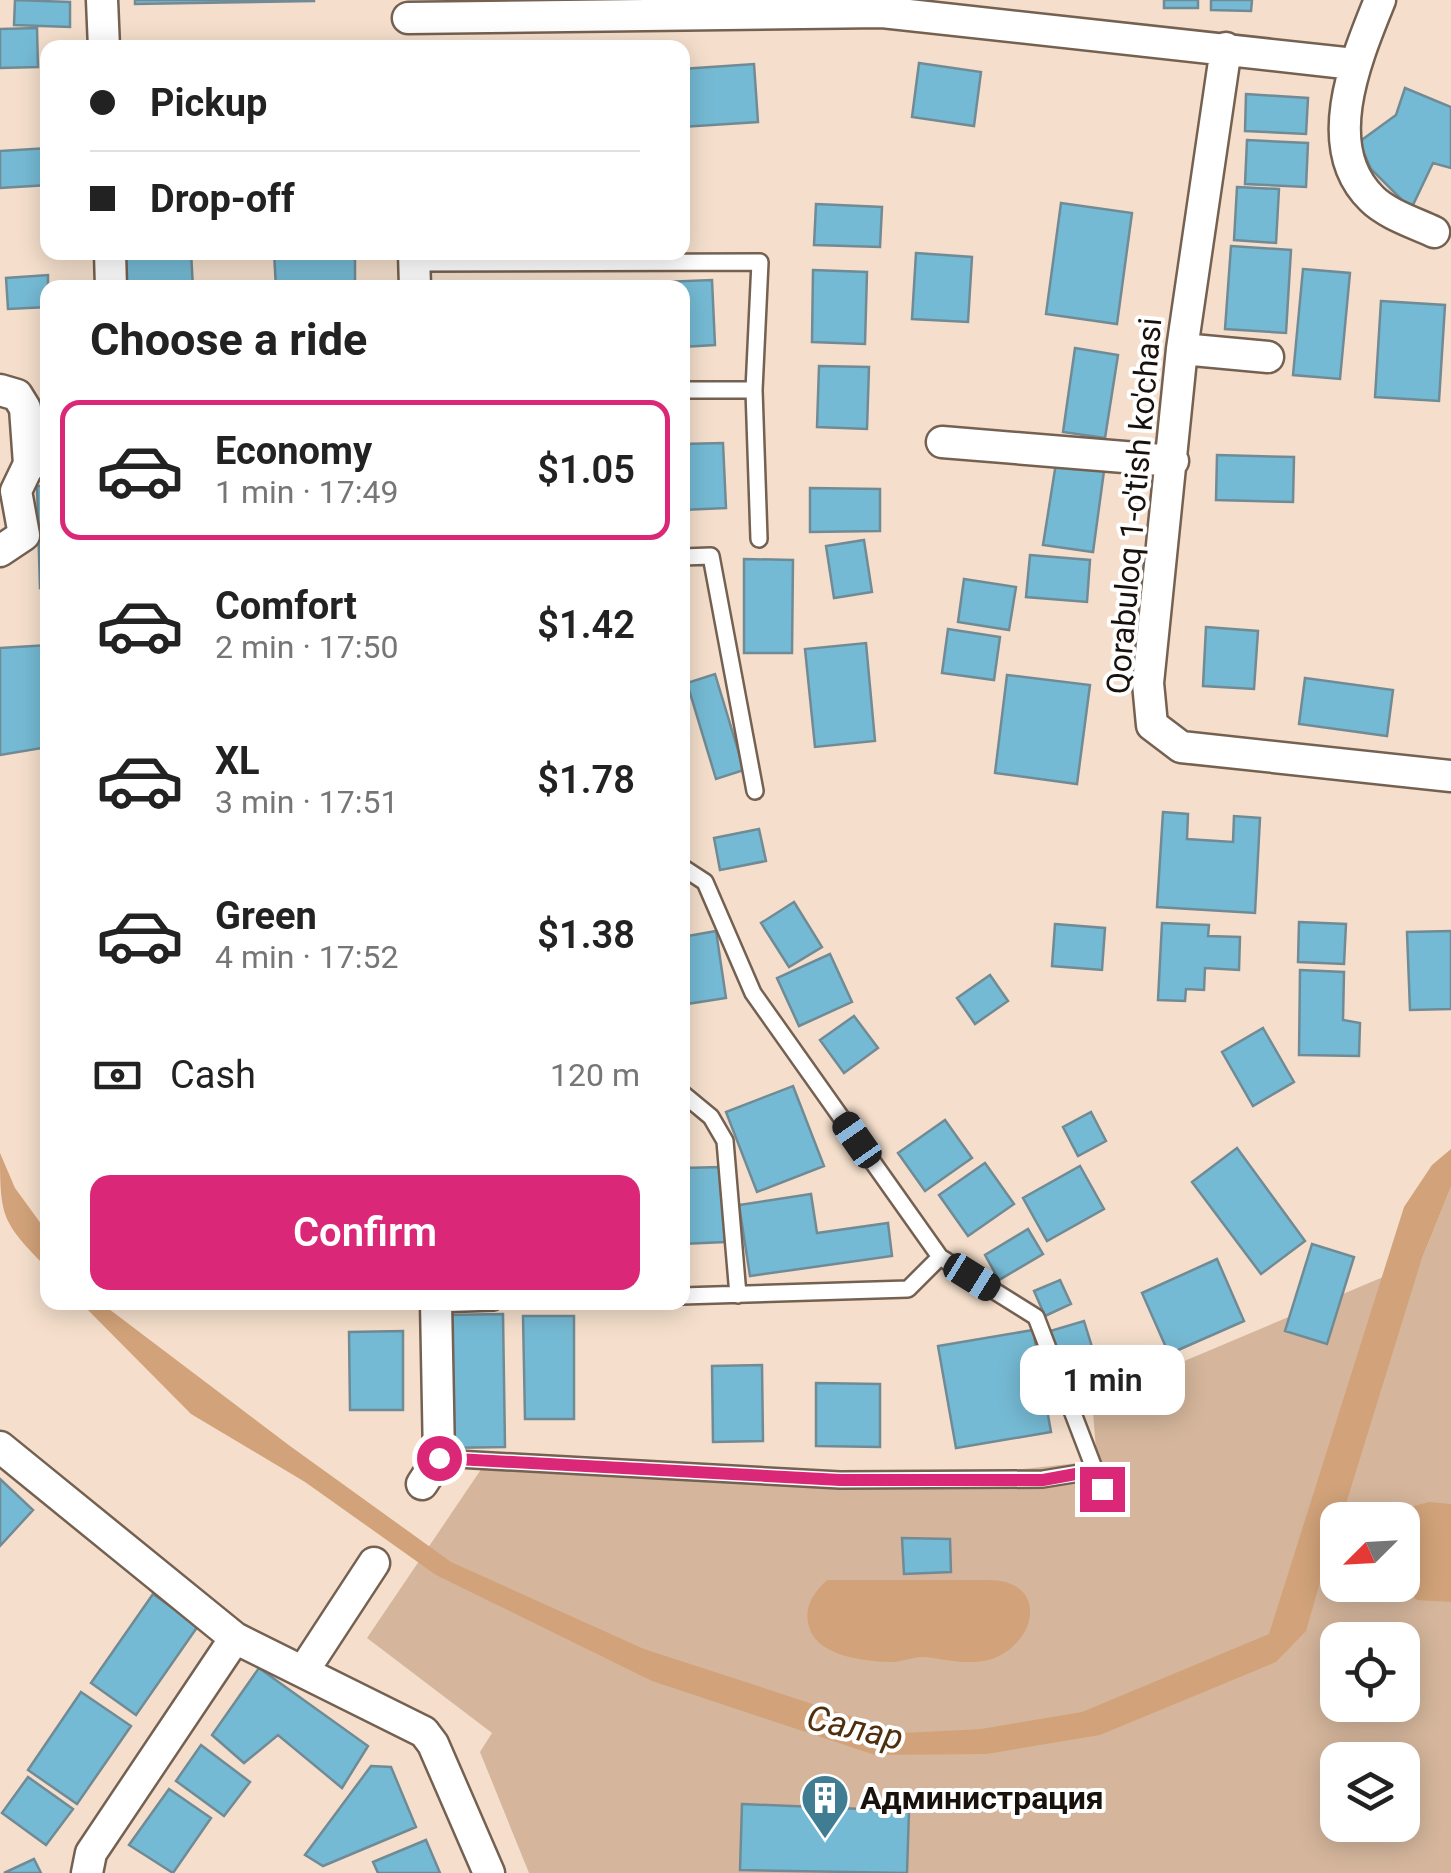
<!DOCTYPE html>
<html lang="en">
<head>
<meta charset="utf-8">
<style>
	:root { --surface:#fff; --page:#f2f2f2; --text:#222; --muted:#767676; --line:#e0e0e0; --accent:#db2777 }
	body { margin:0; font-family:Roboto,sans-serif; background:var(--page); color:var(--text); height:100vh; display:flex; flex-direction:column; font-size:38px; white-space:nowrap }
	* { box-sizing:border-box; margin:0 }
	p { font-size:32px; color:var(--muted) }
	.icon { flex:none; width:55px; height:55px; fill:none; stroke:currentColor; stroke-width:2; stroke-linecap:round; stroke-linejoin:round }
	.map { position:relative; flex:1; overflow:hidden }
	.side { position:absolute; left:40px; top:280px; width:650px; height:1030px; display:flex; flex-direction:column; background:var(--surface); border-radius:20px; box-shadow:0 5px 25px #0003 }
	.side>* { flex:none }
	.guide { position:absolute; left:40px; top:40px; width:650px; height:220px; border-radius:20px; box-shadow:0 5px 25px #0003; display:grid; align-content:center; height:220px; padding:0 50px; background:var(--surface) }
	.needle { width:65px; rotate:246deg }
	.buttons { position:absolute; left:1320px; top:1502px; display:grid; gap:20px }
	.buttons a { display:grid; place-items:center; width:100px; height:100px; border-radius:20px; background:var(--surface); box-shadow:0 5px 25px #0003; font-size:50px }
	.end { position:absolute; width:45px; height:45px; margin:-22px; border:12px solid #db2777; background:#fff; box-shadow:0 0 0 5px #fff }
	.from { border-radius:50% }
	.bubble { position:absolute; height:70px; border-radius:20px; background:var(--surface); box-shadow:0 5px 25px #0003; font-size:32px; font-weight:600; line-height:70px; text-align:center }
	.car { position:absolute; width:30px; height:60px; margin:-30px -15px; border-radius:12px; box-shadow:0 0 8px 2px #0007; background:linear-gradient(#222 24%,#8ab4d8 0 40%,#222 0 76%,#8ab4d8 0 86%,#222 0) }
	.guide b { display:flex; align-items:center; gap:35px; height:95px; font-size:38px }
	.guide b+b { border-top:2px solid var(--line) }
	.guide i { width:25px; height:25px; background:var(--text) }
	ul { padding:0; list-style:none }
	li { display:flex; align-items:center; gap:30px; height:140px; margin:0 20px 15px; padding:0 30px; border:5px solid transparent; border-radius:20px }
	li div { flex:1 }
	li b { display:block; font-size:38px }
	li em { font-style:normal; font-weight:600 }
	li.active { border-color:var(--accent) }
	li>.icon { width:90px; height:90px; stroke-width:1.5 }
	h2 { padding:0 50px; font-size:45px; line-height:120px }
	.pay { display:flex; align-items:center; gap:25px; height:110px; padding:0 50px; font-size:38px }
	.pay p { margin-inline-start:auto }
	.action { display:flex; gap:20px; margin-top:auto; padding:20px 50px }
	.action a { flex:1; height:115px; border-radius:20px; background:var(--accent); color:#fff; font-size:40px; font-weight:600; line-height:115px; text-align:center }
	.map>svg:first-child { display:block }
</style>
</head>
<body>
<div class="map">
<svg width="1451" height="1873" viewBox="0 0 1451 1873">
	<rect width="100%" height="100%" fill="#f5dfcc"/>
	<path fill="#d5b69c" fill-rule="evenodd" d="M 1451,1187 L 1451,1873 L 529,1873 L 480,1752 L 492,1733 L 367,1638 L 482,1468 L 886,1484 L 1097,1461 L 1092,1400 L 1421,1261 ZM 1338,1520 L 1402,1520 L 1402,1585 L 1338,1585 ZM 1338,1640 L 1402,1640 L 1402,1705 L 1338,1705 ZM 1338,1760 L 1402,1760 L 1402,1825 L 1338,1825 Z"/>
	<path fill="#d2a37a" d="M 1451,1149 L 1451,1187 L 1421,1261 L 1341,1520 L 1338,1520 L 1306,1631 L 1276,1662 L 1100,1735 L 987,1754 L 875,1755 L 652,1681 L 436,1575 L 305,1482 L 191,1414 L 81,1303 L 101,1303 L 290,1446 L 451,1562 L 644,1649 L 902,1733 L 981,1729 L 1082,1712 L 1269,1634 L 1404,1207 L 1432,1165 Z
		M 0,1153 L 15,1188 L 47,1232 L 47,1268 C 2,1222 0,1218 0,1153 Z
		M 1429,1502 L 1451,1504 L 1451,1602 L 1417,1600 L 1398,1585 L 1402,1585 L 1402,1520 L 1397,1520 L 1414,1506 Z
		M 827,1580 C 881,1580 935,1580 988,1580 C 1043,1580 1041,1632 1001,1655 C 977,1668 950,1660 926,1657 C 913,1656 901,1663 888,1662 C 864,1661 824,1656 812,1634 C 801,1612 811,1595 827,1580 Z"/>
	<path fill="#75bad4" stroke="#708b95" stroke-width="2.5" d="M 15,0 L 70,2 L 70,27 L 14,25 Z
		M 135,0 L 314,0 L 314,1 L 135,4 Z
		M 1164,0 L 1198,0 L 1198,8 L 1164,8 Z
		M 1211,0 L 1252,0 L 1251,11 L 1211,10 Z
		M 37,28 L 38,67 L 0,68 L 0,29 Z
		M 919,63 L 981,72 L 974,126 L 912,117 Z
		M 754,64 L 758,122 L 682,127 L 682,69 Z
		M 1405,88 L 1451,107 L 1451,168 L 1433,163 L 1411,209 L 1371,169 L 1359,142 L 1396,115 Z
		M 1246,94 L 1308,98 L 1306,134 L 1245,131 Z
		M 1247,140 L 1308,143 L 1306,187 L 1245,184 Z
		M 48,148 L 48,185 L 0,188 L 0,151 Z
		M 1237,187 L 1279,189 L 1276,243 L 1234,240 Z
		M 1061,203 L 1132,213 L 1117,324 L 1046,314 Z
		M 816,204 L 882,207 L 880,247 L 814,245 Z
		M 1231,246 L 1291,250 L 1286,333 L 1225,329 Z
		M 116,252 L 191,252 L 193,288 L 117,288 Z
		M 274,252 L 355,252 L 355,288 L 276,288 Z
		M 916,253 L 972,257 L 968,322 L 912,319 Z
		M 1303,269 L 1350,273 L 1340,379 L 1293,375 Z
		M 813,270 L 867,272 L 865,344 L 812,342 Z
		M 48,275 L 48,307 L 8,309 L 6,278 Z
		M 712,280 L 715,345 L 682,347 L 682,288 L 505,288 Z
		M 1381,301 L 1445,305 L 1439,401 L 1375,397 Z
		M 1075,348 L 1118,355 L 1105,438 L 1063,432 Z
		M 819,366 L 869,367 L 867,429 L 817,427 Z
		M 723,443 L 726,508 L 682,510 L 682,444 Z
		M 1217,455 L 1294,457 L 1293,502 L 1216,500 Z
		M 1056,463 L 1104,471 L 1093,552 L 1043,545 Z
		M 37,486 L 48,486 L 48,588 L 40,588 Z
		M 810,488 L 880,489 L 880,531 L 810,532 Z
		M 864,540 L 872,592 L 834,598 L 826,546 Z
		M 1030,555 L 1090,560 L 1087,602 L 1026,597 Z
		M 744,559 L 793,560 L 792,653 L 744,653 Z
		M 964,579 L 1016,587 L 1009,630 L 958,622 Z
		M 1206,627 L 1258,631 L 1254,689 L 1203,686 Z
		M 948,629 L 1000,637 L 994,680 L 942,673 Z
		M 866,643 L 875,741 L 815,747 L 805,649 Z
		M 48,645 L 48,747 L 0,755 L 0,648 Z
		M 715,674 L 744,770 L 716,779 L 687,683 Z
		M 1007,675 L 1090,685 L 1077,784 L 995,773 Z
		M 1305,678 L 1393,690 L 1387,736 L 1299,724 Z
		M 1163,812 L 1188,814 L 1187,839 L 1233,842 L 1234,816 L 1260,818 L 1255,913 L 1157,907 Z
		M 759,829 L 766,861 L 720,870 L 714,838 Z
		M 794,902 L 822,947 L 789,967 L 761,923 Z
		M 1299,922 L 1346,924 L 1344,964 L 1298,962 Z
		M 1162,923 L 1209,925 L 1208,936 L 1240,937 L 1239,970 L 1205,968 L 1204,990 L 1186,989 L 1185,1001 L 1158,1000 Z
		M 1055,924 L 1105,928 L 1102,970 L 1052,966 Z
		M 716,931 L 726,998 L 687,1004 L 682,937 Z
		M 1451,931 L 1451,1009 L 1410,1010 L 1407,932 Z
		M 830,954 L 852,1002 L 799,1026 L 777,978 Z
		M 1300,970 L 1344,972 L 1343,1020 L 1360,1023 L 1359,1056 L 1299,1055 Z
		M 990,975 L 1008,1001 L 975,1024 L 957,998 Z
		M 854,1016 L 878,1048 L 844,1073 L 820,1040 Z
		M 1263,1028 L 1294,1082 L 1253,1106 L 1222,1052 Z
		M 793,1086 L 824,1166 L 757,1192 L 726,1112 Z
		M 1091,1112 L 1106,1141 L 1078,1156 L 1063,1127 Z
		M 945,1120 L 972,1158 L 925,1191 L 898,1153 Z
		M 1237,1148 L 1305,1241 L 1261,1274 L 1192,1182 Z
		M 985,1163 L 1014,1204 L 968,1236 L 939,1195 Z
		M 1080,1166 L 1104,1209 L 1047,1241 L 1023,1198 Z
		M 721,1167 L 725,1242 L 682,1244 L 682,1168 Z
		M 811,1194 L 817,1233 L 888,1223 L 892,1256 L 750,1276 L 739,1205 Z
		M 1028,1229 L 1043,1254 L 999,1280 L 985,1255 Z
		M 1312,1244 L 1354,1257 L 1327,1344 L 1285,1331 Z
		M 1217,1259 L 1244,1321 L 1169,1354 L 1142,1293 Z
		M 1060,1280 L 1071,1304 L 1045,1316 L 1034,1291 Z
		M 503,1314 L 505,1447 L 445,1448 L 442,1315 Z
		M 523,1316 L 574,1316 L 574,1419 L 525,1419 Z
		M 1084,1321 L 1092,1347 L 1058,1357 L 1050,1331 Z
		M 1033,1330 L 1051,1432 L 956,1448 L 938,1346 Z
		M 403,1331 L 403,1410 L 350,1410 L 349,1332 Z
		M 762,1365 L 763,1441 L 713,1442 L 712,1366 Z
		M 816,1383 L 880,1384 L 880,1447 L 816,1446 Z
		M 0,1479 L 33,1510 L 0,1546 Z
		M 902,1538 L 950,1539 L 951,1572 L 904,1574 Z
		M 153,1594 L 198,1626 L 136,1715 L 91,1683 Z
		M 259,1668 L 368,1746 L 342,1788 L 278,1735 L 244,1763 L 212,1735 Z
		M 81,1692 L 131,1726 L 77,1804 L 28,1770 Z
		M 201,1745 L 250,1782 L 224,1816 L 176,1781 Z
		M 371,1766 L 391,1767 L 416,1827 L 323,1866 L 305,1855 Z
		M 28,1777 L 73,1809 L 46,1845 L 2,1813 Z
		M 169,1789 L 211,1818 L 173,1873 L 129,1845 Z
		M 742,1804 L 909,1811 L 907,1873 L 740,1870 Z
		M 426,1840 L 440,1873 L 378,1873 L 373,1862 Z
		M 34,1859 L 41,1873 L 4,1873 Z"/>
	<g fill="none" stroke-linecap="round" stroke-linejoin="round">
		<g stroke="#746151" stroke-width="20">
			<path id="lane" d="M 414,263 L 760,262 L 754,390 L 682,390
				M 754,390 L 759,539
				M 682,557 L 711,556 L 755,791
				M 682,867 L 705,882 L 753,993 L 940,1257 L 1036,1317 L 1102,1489
				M 682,1093 L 711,1117 L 725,1141 L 738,1295
				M 682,1296 L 908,1289 L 940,1257
				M 436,1304 L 494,1302
				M 439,1458 L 840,1480 L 1043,1479 L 1092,1471"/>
		</g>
		<g stroke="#746151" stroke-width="35">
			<path id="street" d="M 102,0 L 104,48
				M 1380,0 C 1357,57 1318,147 1372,199 C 1387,214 1415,223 1434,232
				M 408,18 L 882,12 L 1354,64
				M 1226,48 L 1182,349 L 1148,683 L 1152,725 L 1181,747 L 1451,776
				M 110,252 L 111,288
				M 414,252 L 415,288
				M 1182,349 L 1268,357
				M 0,390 L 17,395 L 25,408 L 29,464 L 48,460
				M 942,442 L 1173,461
				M 0,551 L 24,535 L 16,491 L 29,464
				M 0,1447 L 235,1638 L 424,1732 L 433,1744 L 489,1873
				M 422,1484 L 439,1458 L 436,1302
				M 304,1670 L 374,1563
				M 87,1873 L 91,1853 L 235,1638"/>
		</g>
		<use href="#lane" stroke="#fff" stroke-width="15"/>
		<use href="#street" stroke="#fff" stroke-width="30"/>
	</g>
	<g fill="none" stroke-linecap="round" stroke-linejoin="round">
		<path stroke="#db2777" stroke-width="12" d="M 439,1458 L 840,1480 L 1043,1480 L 1092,1471 L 1102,1489"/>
	</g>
	<defs>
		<g id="building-pin" transform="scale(2.5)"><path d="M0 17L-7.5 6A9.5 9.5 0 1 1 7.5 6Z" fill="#407d93" stroke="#fff"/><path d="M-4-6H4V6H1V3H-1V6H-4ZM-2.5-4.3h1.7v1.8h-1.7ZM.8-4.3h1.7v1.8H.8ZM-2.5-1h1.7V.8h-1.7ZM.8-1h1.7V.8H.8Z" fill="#fff"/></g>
	</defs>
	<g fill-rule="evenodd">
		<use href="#building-pin" x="825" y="1798"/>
	</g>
	<g text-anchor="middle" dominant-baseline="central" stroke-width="8" stroke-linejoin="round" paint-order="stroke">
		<g font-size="32" fill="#19120c" stroke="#fff">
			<text transform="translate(1134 506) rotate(-85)">Qorabuloq 1-o'tish ko'chasi</text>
		</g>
		<g font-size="32" font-weight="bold" fill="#19120c" stroke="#fff" text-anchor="start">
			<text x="860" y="1798">Администрация</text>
		</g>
		<g font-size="35" font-style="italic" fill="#502f0f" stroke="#fff">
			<text transform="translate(855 1728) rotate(13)">Салар</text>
		</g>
	</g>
</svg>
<div class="buttons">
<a><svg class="needle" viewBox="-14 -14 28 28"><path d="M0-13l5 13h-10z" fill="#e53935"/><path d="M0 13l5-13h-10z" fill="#767676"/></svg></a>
<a><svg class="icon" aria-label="locate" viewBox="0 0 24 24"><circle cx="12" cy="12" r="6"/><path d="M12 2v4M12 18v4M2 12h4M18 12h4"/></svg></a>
<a><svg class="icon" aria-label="layers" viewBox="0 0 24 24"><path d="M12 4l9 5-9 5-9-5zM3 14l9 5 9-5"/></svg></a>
</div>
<i class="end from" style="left:439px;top:1458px"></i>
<i class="end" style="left:1102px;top:1489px"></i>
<div class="bubble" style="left:1020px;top:1345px;width:165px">1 min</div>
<i class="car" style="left:857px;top:1140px;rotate:325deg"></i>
<i class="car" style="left:972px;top:1277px;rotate:122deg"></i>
<div class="guide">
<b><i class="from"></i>Pickup</b>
<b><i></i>Drop-off</b>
</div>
<section class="side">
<h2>Choose a ride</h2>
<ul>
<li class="active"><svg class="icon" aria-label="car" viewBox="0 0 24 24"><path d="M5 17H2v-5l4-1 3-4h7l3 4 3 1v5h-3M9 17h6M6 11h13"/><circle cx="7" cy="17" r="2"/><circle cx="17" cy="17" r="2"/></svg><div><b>Economy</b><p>1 min · 17:49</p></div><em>$1.05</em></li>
<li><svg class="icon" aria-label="car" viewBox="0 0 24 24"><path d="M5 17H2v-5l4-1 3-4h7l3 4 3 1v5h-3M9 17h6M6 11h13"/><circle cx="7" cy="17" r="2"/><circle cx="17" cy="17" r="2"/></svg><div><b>Comfort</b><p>2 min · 17:50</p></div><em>$1.42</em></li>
<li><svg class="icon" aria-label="car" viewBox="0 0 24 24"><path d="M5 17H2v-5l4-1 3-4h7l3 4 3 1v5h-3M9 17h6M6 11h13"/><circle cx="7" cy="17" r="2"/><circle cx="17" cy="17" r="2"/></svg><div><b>XL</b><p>3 min · 17:51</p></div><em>$1.78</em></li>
<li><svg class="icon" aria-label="car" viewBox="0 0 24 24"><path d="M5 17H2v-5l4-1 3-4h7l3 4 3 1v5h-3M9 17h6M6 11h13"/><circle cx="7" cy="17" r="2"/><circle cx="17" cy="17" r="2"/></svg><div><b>Green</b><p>4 min · 17:52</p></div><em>$1.38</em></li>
</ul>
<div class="pay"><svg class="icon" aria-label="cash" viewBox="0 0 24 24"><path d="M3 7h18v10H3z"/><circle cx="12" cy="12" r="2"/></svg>Cash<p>120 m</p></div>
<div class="action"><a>Confirm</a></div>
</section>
</div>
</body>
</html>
